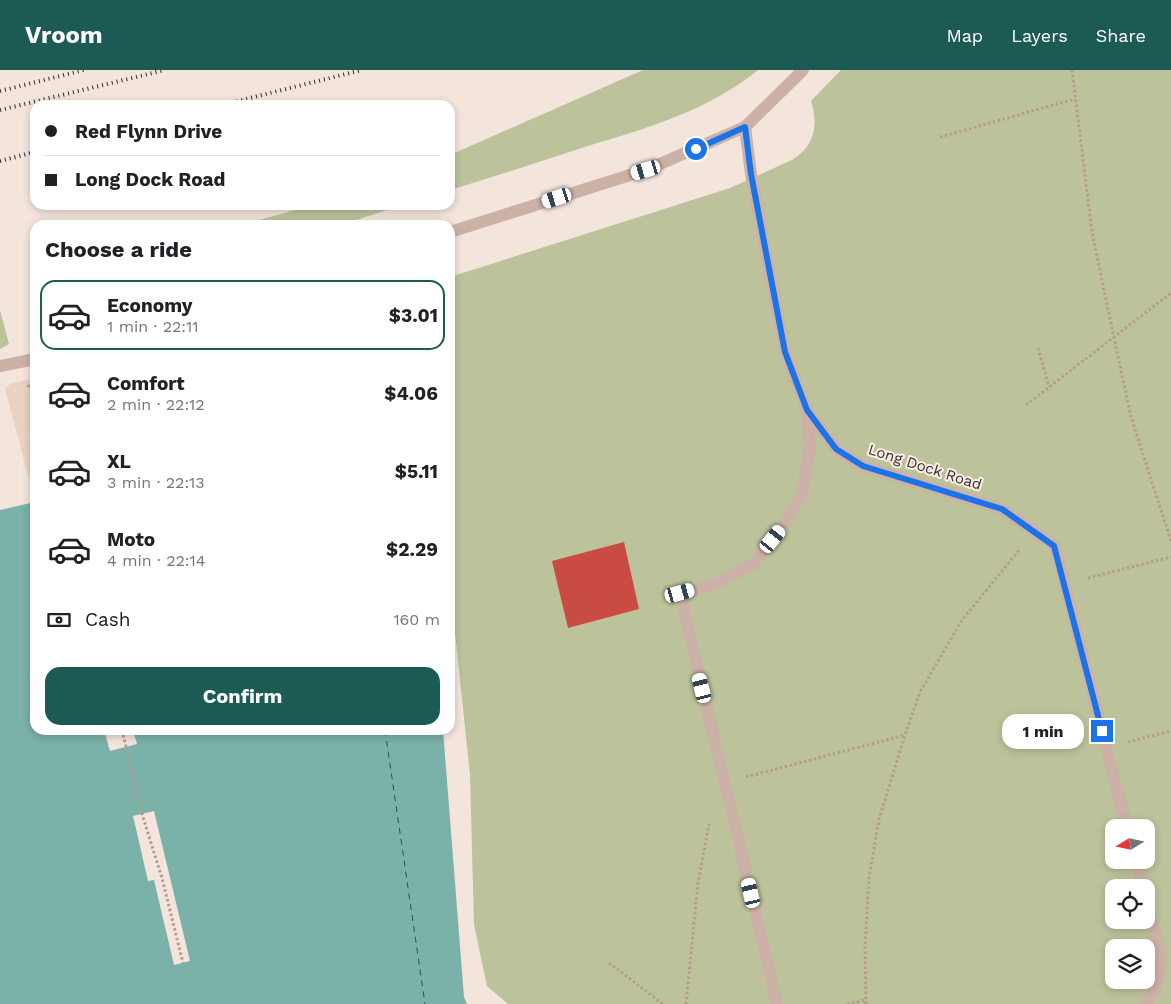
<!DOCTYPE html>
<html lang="en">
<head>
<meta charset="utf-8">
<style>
	:root { --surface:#fff; --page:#f2f2f2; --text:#202124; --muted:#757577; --line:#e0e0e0; --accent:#1c5b53 }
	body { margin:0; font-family:"Work Sans",sans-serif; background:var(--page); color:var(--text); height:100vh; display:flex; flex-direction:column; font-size:19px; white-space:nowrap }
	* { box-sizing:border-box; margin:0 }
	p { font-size:16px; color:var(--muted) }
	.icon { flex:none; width:28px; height:28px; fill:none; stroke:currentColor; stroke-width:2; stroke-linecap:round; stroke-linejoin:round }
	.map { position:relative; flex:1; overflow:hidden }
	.side { position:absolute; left:30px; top:150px; width:425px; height:515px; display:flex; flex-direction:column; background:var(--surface); border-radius:15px; box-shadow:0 2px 8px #0003 }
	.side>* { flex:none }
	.top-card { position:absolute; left:30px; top:30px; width:425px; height:110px; border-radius:15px; box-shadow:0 2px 8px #0003; display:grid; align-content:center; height:110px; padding:0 15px; background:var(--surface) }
	.needle { width:32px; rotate:260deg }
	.tools { position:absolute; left:1105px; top:749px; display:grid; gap:10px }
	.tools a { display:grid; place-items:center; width:50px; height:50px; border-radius:10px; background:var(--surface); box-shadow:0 2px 8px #0003; font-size:25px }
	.end { position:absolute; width:22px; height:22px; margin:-11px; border:6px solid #1a73e8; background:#fff; box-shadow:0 0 0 2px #fff }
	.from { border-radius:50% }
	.bubble { position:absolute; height:35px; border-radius:15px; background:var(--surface); box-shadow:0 2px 8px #0003; font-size:16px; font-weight:700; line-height:35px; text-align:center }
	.car { position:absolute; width:15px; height:30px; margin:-15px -8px; border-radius:6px; box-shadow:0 0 4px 1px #0007; background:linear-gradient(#fff 24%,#345 0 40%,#fff 0 76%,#345 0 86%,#fff 0) }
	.top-card b { display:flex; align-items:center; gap:18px; height:48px; font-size:19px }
	.top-card b+b { border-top:1px solid var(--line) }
	.top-card i { width:12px; height:12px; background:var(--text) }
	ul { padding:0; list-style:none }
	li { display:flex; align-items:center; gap:15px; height:70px; margin:0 10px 8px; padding:0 5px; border:2px solid transparent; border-radius:15px }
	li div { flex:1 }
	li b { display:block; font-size:19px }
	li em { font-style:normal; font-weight:700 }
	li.on { border-color:var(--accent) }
	li>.icon { width:45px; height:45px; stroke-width:1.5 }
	h2 { padding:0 15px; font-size:22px; line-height:60px }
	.pay { display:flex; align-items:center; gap:12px; height:55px; padding:0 15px; font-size:19px }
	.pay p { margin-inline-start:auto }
	.primary-button { display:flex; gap:10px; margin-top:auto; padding:10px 15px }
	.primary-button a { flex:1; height:58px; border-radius:15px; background:var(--accent); color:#fff; font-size:20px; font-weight:700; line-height:58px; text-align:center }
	header { display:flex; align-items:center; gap:30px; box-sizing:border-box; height:70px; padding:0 25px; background:var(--accent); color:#fff }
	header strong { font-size:24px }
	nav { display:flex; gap:28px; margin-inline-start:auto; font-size:18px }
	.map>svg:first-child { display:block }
</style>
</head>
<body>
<header>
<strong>Vroom</strong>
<nav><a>Map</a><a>Layers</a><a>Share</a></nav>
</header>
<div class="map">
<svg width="1171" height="934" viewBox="0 0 1171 934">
	<rect width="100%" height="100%" fill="#f3e4dc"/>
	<path fill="#bcc39b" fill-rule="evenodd" d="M 643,0 L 758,0 C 709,40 648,58 588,76 C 542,91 496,106 450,120 L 450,85 Z
		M 841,0 L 1171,0 L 1171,934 L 508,934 L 487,916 L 474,855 L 470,705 L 454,553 L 450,532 L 450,207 L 730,118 L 792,90 C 814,77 819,55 811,31 ZM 1114,758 L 1146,758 L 1146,790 L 1114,790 ZM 1114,818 L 1146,818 L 1146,850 L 1114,850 ZM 1114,878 L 1146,878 L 1146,910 L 1114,910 Z
		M 313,135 L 403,135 L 340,155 L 242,155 Z
		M 0,240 L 9,274 L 0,279 Z"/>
	<path fill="#ebd2c2" d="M 35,308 L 35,408 L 29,409 L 5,319 L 10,314 Z"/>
	<path fill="#7ab1a9" d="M 35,432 L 35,660 L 443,660 L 464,927 L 467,934 L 0,934 L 0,440 Z"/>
	<path fill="#f3e4dc" d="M 104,660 L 133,660 L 137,674 L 110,681 Z
		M 154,741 L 190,891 L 174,895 L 154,810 L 148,811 L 133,746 Z"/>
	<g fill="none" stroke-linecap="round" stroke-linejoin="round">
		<path stroke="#1c5b53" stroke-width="1" stroke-dasharray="6 5" stroke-linecap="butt" d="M 385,660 L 425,934"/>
	</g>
	<path fill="#ca4b43" d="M 624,472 L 639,539 L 568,558 L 552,491 Z"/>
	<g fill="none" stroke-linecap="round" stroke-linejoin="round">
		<path stroke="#b79b91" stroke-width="3" stroke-dasharray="2.5 2.5" stroke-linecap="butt" d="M 1072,0 L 1092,162 L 1114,268 L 1131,347 L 1171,471
			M 940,67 L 1075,29
			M 1038,278 L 1049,317
			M 28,315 L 35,325
			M 1026,335 L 1171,223
			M 1088,508 L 1171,487
			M 122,660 L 142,744 L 162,808 L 183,893
			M 1128,672 L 1171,661
			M 746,707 L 905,665
			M 609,893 L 663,934
			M 686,934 L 698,813 L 709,754
			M 847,934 L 866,930
			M 866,934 L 865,877 L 869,808 L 879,749 L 905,665 L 920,622 L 962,550 L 1020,479"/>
		<path stroke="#ccb1a7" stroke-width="12" d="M 777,934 L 680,523 L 716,514 L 753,494 L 783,456 L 802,424 L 810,377 L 807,340"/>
		<path stroke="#ccb1a7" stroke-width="12" d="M 803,0 L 745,57 L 751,104 L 785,282 L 807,340 L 836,379 L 863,396 L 1002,439 L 1055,476 L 1127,758
			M 450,162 L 646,100 L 745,57
			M 0,296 L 35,289
			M 1136,790 L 1143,818
			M 1146,934 L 1156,916 L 1162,887 L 1146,830"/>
		<path stroke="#382a28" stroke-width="4" stroke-dasharray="1 4" stroke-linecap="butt" d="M 0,21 L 84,0
			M 222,35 L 362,0
			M 0,40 L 165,0
			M 0,91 L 35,82"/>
	</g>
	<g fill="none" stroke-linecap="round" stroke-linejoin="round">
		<path stroke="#1a73e8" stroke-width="6" d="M 696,79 L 745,57 L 751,104 L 785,282 L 807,340 L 836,379 L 863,396 L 1002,439 L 1054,476 L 1102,661"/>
	</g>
	<g text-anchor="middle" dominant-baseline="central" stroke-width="4" stroke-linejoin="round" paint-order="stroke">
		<g font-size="15" fill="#382a28" stroke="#faefe8">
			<text transform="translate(925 397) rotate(18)">Long Dock Road</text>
		</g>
	</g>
</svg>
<div class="tools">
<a><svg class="needle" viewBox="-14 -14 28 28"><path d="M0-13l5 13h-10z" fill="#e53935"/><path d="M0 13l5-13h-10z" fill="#757577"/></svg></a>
<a><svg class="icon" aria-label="locate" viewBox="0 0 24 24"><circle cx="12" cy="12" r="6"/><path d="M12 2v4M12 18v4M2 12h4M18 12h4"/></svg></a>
<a><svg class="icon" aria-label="layers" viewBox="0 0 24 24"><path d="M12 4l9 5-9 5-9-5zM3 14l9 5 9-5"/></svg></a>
</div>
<i class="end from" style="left:696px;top:79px"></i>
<i class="end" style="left:1102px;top:661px"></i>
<div class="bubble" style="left:1002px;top:644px;width:82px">1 min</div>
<i class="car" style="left:646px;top:100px;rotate:253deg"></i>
<i class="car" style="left:557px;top:128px;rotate:252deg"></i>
<i class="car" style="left:773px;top:469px;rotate:39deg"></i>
<i class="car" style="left:680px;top:523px;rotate:75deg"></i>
<i class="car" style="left:702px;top:618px;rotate:346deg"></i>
<i class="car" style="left:751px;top:823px;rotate:347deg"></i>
<div class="top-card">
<b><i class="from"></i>Red Flynn Drive</b>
<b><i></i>Long Dock Road</b>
</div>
<section class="side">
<h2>Choose a ride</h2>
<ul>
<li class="on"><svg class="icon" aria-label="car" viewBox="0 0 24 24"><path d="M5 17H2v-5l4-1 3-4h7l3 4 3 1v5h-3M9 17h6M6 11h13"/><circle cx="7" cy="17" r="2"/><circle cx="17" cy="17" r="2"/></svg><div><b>Economy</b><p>1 min · 22:11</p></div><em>$3.01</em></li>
<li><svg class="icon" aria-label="car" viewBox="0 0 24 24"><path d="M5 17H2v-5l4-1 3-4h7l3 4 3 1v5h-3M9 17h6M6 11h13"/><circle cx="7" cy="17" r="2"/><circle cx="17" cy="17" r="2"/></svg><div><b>Comfort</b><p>2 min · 22:12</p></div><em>$4.06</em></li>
<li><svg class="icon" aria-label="car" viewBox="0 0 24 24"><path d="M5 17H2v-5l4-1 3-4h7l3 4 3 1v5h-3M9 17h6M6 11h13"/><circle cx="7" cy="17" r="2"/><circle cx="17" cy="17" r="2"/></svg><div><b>XL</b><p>3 min · 22:13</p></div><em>$5.11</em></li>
<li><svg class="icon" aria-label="car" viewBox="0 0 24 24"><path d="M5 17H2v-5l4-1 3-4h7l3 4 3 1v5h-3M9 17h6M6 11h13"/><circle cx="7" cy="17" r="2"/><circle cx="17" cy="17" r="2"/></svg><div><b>Moto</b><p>4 min · 22:14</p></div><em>$2.29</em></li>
</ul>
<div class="pay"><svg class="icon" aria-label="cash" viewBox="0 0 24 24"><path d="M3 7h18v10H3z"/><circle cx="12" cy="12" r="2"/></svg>Cash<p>160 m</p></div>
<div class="primary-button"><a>Confirm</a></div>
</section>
</div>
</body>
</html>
